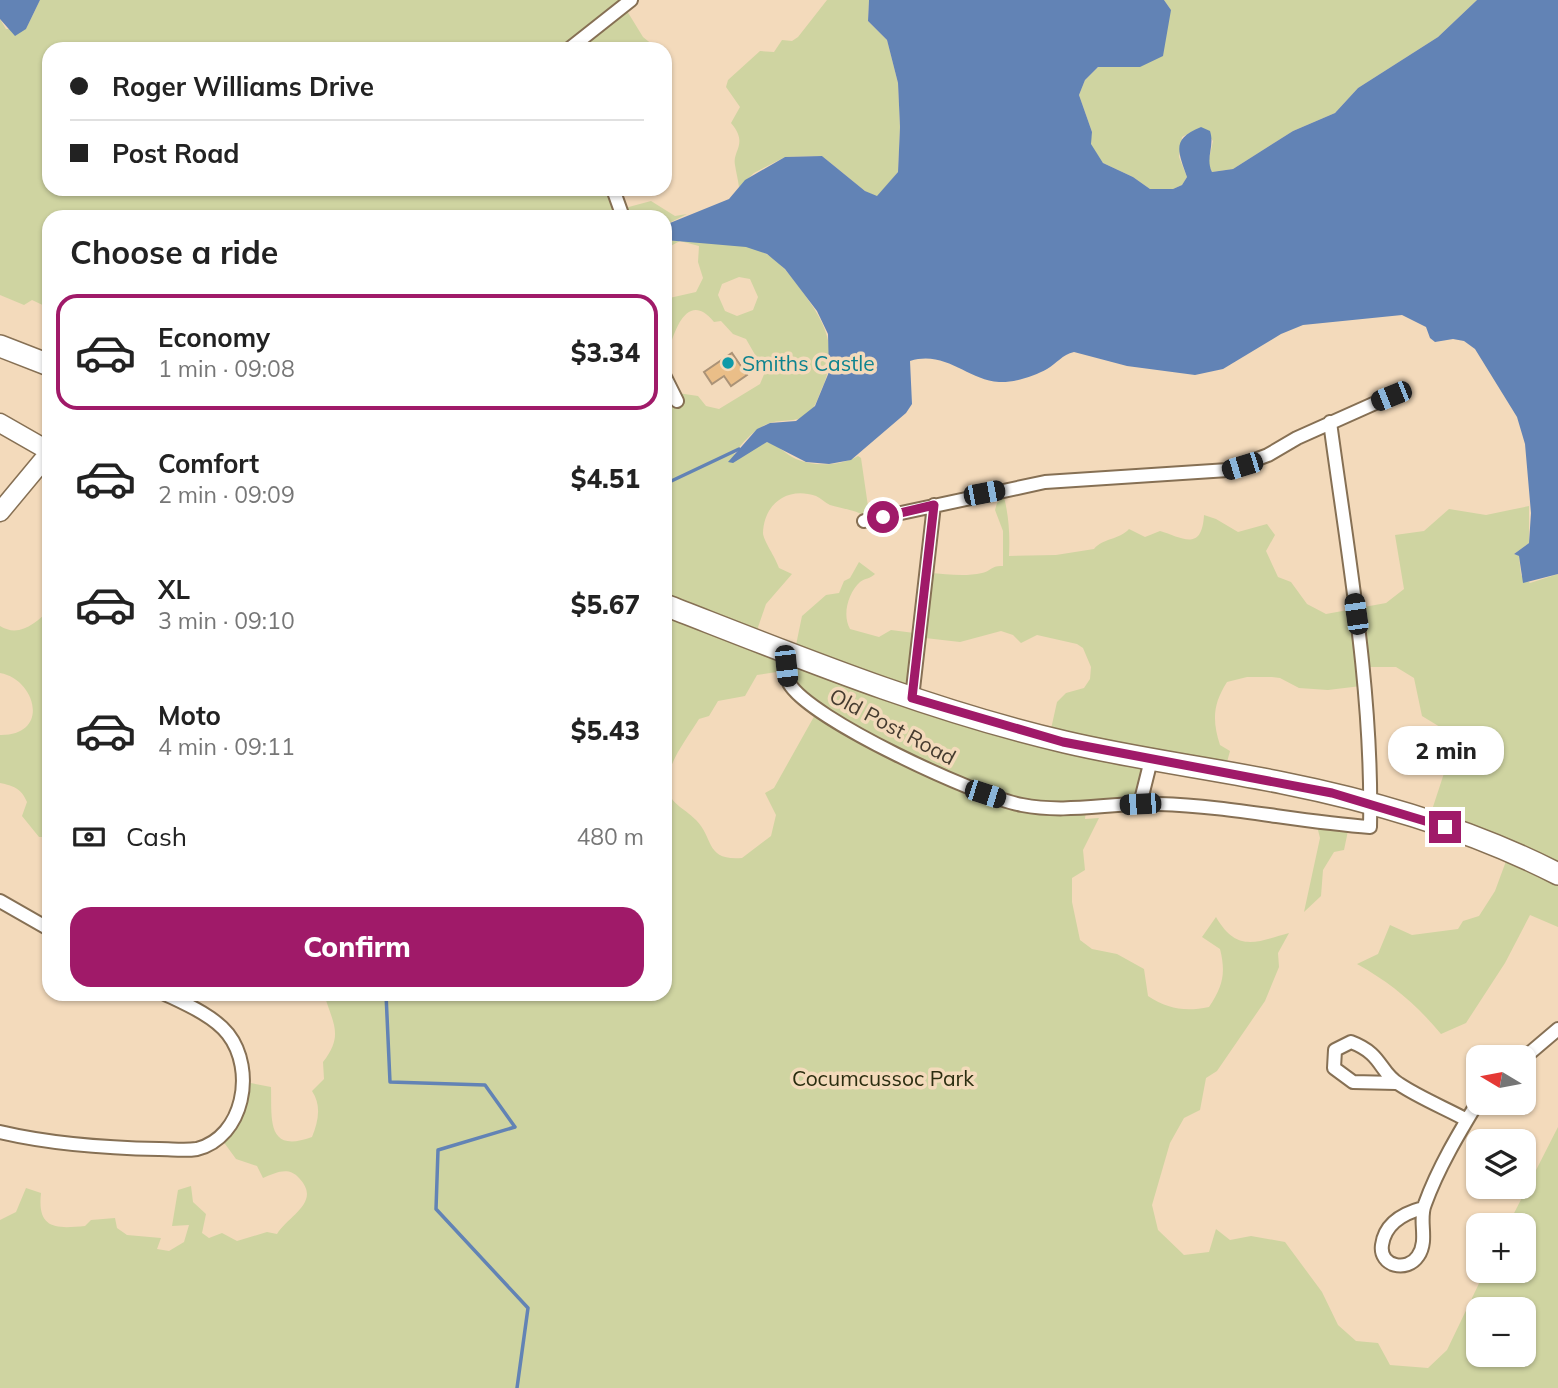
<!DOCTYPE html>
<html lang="en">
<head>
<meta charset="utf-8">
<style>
	:root { --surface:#fff; --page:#f2f2f2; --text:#222; --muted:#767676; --line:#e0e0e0; --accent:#a01a69 }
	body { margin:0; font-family:Mulish,sans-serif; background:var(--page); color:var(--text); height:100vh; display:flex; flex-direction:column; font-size:26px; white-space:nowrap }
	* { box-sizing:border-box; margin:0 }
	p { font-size:23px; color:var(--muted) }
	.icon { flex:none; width:38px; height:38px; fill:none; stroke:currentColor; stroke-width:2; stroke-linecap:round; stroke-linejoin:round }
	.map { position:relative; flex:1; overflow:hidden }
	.panel { position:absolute; left:42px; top:210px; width:630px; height:791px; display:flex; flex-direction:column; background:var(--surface); border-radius:21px; box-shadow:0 2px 5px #0004 }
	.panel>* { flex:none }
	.hud { position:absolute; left:42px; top:42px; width:630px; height:154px; border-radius:21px; box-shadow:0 2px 5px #0004; display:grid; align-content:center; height:154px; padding:0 28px; background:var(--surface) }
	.needle { width:46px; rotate:280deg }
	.buttons { position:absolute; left:1466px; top:1045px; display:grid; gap:14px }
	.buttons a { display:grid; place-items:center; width:70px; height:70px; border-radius:14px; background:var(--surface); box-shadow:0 2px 5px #0004; font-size:35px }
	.end { position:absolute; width:32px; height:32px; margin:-16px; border:9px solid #a01a69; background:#fff; box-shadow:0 0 0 4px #fff }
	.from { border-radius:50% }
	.bubble { position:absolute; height:49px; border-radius:21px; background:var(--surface); box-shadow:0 2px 5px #0004; font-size:23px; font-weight:800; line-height:49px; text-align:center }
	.car { position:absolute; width:21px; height:42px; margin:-21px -10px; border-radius:9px; box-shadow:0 0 5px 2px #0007; background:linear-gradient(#222 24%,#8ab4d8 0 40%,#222 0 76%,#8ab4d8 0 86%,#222 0) }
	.hud b { display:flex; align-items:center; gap:24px; height:66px; font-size:26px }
	.hud b+b { border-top:2px solid var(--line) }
	.hud i { width:18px; height:18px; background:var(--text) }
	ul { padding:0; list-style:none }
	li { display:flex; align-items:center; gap:21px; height:116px; margin:0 14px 10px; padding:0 14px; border:4px solid transparent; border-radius:21px }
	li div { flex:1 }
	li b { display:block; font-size:26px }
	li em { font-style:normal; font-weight:800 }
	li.on { border-color:var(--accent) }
	li>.icon { width:63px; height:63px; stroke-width:1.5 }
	h2 { padding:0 28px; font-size:32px; line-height:84px }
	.pay { display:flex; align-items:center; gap:18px; height:77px; padding:0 28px; font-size:26px }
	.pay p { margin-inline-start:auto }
	.primary-button { display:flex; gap:14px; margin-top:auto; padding:14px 28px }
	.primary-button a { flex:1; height:80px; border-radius:21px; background:var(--accent); color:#fff; font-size:28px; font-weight:800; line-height:80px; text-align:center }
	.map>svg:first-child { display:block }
</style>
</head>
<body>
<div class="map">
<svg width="1558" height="1388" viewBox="0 0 1558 1388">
	<rect width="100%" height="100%" fill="#f3dabb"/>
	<path fill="#cfd4a1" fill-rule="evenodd" d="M 40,0 L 638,0 L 627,11 L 643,37 L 658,49 L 49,49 L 49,189 L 616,189 L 625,208 L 651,201 L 675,216 L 687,214 L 665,225 L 665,217 L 49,217 L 49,308 L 32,300 L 24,305 L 0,295 L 0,19 L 6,29 L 26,29 Z
		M 827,0 L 869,0 L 868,21 L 887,40 L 898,83 L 900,127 L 898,172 L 877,197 L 865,191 L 822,156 L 785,157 L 754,173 L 739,187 C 738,179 736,172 735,165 C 732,151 749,144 731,123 L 740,107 L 726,87 L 728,80 L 760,51 L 774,52 L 782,40 L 792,41 L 798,37 Z
		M 1164,0 L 1477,0 L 1438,37 L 1358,88 L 1335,113 L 1293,131 L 1233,169 L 1212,172 L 1208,163 L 1213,141 L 1201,127 L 1182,137 L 1179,157 L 1187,177 L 1182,185 L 1173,189 L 1150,189 L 1133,177 L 1103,163 L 1090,144 L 1092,132 L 1079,95 L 1085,80 L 1098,67 L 1140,67 L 1171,10 Z
		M 665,240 C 694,241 733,239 760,251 C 777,258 788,272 799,287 C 822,318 839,344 824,384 C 820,391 818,401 813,408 C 800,425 787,418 770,423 C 755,428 743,442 734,454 L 751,450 L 767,442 C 779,445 785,454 796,459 C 814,467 841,466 858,456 L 861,458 L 870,520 C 857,509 846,510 830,505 C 825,503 821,498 816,496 C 787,486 764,504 763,533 C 763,540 776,558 779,568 L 792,574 L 766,604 L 755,636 L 796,645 L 802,616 L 826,595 L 839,593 L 844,581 L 850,578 L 859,562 L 875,574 C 870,579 865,578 860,582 C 848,593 842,615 850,629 L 879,637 L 891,630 L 922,634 L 929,573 C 947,574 964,577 982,573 C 991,571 992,565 1003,566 L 1003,531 L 995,510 L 997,503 L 1004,497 C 1009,517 1010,536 1009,556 L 1056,555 L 1094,549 C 1103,538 1119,540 1129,529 L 1145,537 L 1160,531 C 1181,537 1202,553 1204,515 L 1216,519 L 1238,532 L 1267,524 L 1275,535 L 1266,551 L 1278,577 L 1291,582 L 1307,604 L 1326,614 L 1386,603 L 1404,589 L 1395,535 L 1424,531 L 1449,509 L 1486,515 L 1529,506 L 1529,543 L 1514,554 L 1519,556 L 1521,575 L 1530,583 L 1558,574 L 1558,927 L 1530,915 L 1505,963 L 1466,1023 L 1441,1034 C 1416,1004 1391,983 1357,964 L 1378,954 L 1390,925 L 1412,935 L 1458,929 L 1463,921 L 1479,916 L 1495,891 L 1509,853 L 1429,819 L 1450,755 L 1445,730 L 1422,716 L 1414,678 L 1396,667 L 1361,667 L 1361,686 L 1328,690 L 1299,688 L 1280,678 L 1272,677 L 1247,677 L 1227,682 C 1213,704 1212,720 1220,745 L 1230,751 L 1224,773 L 1151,762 L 1138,804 L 1086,810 L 1085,819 L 1099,818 L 1083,850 L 1085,870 L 1072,878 L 1072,902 L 1080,940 L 1092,949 L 1117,954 L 1144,969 L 1148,996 C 1168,1009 1185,1012 1209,1007 C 1223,986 1226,973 1220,949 L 1202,937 L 1216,917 C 1237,953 1256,942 1289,933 L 1278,953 L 1279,967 L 1265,1001 L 1217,1071 L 1206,1078 L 1200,1110 L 1184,1118 L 1170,1143 L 1152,1205 L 1158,1230 L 1184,1255 L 1209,1252 L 1216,1229 L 1230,1240 L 1251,1236 L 1285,1242 L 1322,1292 L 1338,1325 L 1356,1341 L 1378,1343 L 1390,1365 L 1428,1368 L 1447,1350 L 1485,1271 L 1524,1270 L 1524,1225 L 1508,1225 L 1558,1127 L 1558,1388 L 0,1388 L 0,1220 L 16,1212 L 26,1188 L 41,1193 C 37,1229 55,1229 85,1226 L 91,1220 L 115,1218 L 117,1228 L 127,1235 L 161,1238 L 157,1249 L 169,1251 L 184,1242 L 189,1225 L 172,1226 L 178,1190 L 191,1186 L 193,1202 L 206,1214 L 202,1233 L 209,1238 L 222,1233 L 237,1241 L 267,1232 L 277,1234 C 289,1215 322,1202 299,1178 C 288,1166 276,1173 263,1178 L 257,1166 L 236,1159 L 220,1137 L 245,1082 L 271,1087 C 272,1119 266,1154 312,1137 C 318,1122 322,1106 312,1091 L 324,1079 L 323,1062 C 344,1035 333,1024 324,994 L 665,994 L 665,405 L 671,392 L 698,396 L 706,406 L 719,409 L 760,384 L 765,372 L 746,339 L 733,334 L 721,321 L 714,322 C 690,292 676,325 670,347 L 665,349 L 665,299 L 696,292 L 703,278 L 698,262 L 699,246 L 680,241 L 665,249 ZM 739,277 L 750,279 L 758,297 L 753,310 L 737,316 L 725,311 L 718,295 L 722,284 ZM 1001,631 L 1013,635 L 1021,643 L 1037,635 L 1077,644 L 1083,648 L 1091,667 L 1090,679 L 1084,688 L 1066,693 L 1057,702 L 1049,738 L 917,700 L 925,638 L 960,642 ZM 783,671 L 816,713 L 774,788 L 765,793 L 776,815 L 771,836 L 742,858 C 705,861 714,838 696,820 C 682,805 664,803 668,777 C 672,757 688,737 699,719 L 709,716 L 718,701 L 745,696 L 757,675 ZM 1479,1309 L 1524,1309 L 1524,1354 L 1479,1354 Z
		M 49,610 L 49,837 L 39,837 L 22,816 L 27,802 C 21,788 14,786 0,783 L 0,735 C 51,736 36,679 0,673 L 0,626 C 19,638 36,623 49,610 Z
		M 1316,822 L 1349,826 L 1344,850 L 1334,852 L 1323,870 L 1321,896 L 1304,912 L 1320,838 Z"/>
	<path fill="#6283b5" d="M 0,0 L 40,0 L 26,29 L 15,36 L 0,19 Z
		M 869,0 L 1164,0 L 1171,10 L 1163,56 L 1140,67 L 1098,67 L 1085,80 L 1079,95 L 1092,132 L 1091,144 L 1103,163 L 1133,177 L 1150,189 L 1173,189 L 1182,185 L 1187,177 C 1178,151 1171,139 1201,127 L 1210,131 C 1215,146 1205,158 1212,172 L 1233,169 L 1293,131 L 1335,113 L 1358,88 L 1438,37 L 1477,0 L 1558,0 L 1558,574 L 1523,583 L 1519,556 L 1514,554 L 1529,543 L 1531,513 L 1525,444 L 1517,417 L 1475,349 L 1464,341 L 1453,339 L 1435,342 L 1430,338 L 1426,327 L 1402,315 L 1303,325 L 1281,334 L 1223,369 L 1195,375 L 1127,366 L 1074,352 C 1062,355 1057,363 1047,369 C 1035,376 1013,383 999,382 C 967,380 946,350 910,361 L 912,404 L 906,413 L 851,460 L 829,464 L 806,462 L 767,442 L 733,463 L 728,462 L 757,429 L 770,423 L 796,421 L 815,406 L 829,372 L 828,334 L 817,311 L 785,269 L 767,254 L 746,247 L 665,240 L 665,225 L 729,199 L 745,180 L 785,157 L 822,156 L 865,191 L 877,196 L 898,172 L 900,127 L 898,83 L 887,40 L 868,21 Z"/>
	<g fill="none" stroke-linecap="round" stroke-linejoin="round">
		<path stroke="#6283b5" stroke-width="3.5" d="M 665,484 L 739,449
			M 386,994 L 390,1082 L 485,1085 L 515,1127 L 438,1150 L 436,1209 L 528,1308 L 517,1388"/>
	</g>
	<path fill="#eabe88" stroke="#ab9377" stroke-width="2" d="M 732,353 L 747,375 L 731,386 L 724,376 L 712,384 L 704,372 Z"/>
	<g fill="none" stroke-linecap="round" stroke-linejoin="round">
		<g stroke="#867054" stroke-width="16">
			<path id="street" d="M 569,49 L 631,0
				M 613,189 L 623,217
				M 665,377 L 677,401
				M 864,521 L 1045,482 L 1228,470 L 1268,455 L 1297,438 L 1391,396
				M 784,652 C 785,661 785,675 789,683 C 809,719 978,797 1022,805 C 1068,814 1113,802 1159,804 C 1230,806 1299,822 1370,827 C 1373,692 1348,556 1330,422
				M 912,698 L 934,505
				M 1140,804 L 1151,760
				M 0,901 L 49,929
				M 1524,1058 L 1558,1029
				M 1396,1083 L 1353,1082 L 1334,1068 L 1335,1050 L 1351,1042 C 1383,1054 1379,1072 1399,1084 C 1420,1098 1445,1108 1467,1120
				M 0,1132 C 51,1144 107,1148 159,1149 C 172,1149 184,1151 197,1149 C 244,1137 256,1070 228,1034 C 214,1016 186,1004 165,994
				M 1423,1208 C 1404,1213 1385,1223 1382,1245 C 1379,1266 1407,1273 1418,1256 C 1429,1240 1418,1220 1425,1204 C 1438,1168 1459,1133 1479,1100"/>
		</g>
		<g stroke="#867054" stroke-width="21">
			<path id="secondary" d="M 0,423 L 49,451
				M 0,512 L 49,453"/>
		</g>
		<g stroke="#867054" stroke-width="24">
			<path id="primary" d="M 0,346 L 49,365
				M 665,605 C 796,656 927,710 1065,742 C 1137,759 1210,768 1283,783 C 1378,802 1472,830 1558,874"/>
		</g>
		<use href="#street" stroke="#fff" stroke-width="12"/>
		<use href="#secondary" stroke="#fff" stroke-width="18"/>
		<use href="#primary" stroke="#fff" stroke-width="21"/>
	</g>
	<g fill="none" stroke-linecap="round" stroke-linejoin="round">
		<path stroke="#a01a69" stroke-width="9" d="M 883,517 L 934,505 L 912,698 L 1063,742 L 1332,793 L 1445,827"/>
	</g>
	<circle fill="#0f9aa8" stroke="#f3dabb" stroke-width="2.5" cx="728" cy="363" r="7"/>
	<g text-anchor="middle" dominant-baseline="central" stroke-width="7" stroke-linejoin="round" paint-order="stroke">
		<g font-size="21" fill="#0d838f" stroke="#f3dabb" text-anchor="start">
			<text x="742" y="363">Smiths Castle</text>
		</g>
		<g font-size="21" fill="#453b2f" stroke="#f3dabb">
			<text transform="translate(893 726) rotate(28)">Old Post Road</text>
		</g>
		<g font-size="21" fill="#2b2d10" stroke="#f3dabb">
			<text x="883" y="1078">Cocumcussoc Park</text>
		</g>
	</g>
</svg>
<div class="buttons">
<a><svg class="needle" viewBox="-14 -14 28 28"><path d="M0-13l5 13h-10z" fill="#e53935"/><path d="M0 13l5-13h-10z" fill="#767676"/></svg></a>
<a><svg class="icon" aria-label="layers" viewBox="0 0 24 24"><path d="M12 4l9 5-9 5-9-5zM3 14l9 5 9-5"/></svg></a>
<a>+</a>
<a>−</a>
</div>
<i class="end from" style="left:883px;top:517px"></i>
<i class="end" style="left:1445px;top:827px"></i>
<div class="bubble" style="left:1388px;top:726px;width:116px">2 min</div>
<i class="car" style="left:1391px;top:396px;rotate:248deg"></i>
<i class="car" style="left:1242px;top:466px;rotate:253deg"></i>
<i class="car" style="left:984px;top:493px;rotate:79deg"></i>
<i class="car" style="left:1356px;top:614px;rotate:352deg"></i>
<i class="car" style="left:786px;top:666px;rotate:174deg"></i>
<i class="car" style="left:985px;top:794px;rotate:108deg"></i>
<i class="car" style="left:1140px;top:804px;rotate:267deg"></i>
<div class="hud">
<b><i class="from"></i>Roger Williams Drive</b>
<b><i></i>Post Road</b>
</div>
<section class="panel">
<h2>Choose a ride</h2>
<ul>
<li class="on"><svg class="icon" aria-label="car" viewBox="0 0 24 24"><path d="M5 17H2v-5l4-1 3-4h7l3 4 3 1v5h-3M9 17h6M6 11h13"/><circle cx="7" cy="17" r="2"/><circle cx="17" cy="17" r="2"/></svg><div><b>Economy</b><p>1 min · 09:08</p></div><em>$3.34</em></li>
<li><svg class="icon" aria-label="car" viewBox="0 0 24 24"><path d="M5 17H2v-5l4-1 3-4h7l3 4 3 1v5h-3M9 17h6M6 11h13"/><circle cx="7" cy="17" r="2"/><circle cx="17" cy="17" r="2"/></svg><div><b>Comfort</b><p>2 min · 09:09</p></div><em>$4.51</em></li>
<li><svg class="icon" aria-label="car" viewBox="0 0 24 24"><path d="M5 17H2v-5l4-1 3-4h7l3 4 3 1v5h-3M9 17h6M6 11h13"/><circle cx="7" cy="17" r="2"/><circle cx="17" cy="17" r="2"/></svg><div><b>XL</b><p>3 min · 09:10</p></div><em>$5.67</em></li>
<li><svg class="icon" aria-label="car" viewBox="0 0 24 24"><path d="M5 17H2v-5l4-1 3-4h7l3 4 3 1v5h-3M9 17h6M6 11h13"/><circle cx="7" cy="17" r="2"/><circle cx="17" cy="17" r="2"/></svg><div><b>Moto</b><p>4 min · 09:11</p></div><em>$5.43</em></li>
</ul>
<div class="pay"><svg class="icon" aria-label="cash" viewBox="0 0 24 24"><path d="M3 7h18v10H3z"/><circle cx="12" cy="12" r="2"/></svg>Cash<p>480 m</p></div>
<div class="primary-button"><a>Confirm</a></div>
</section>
</div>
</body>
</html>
